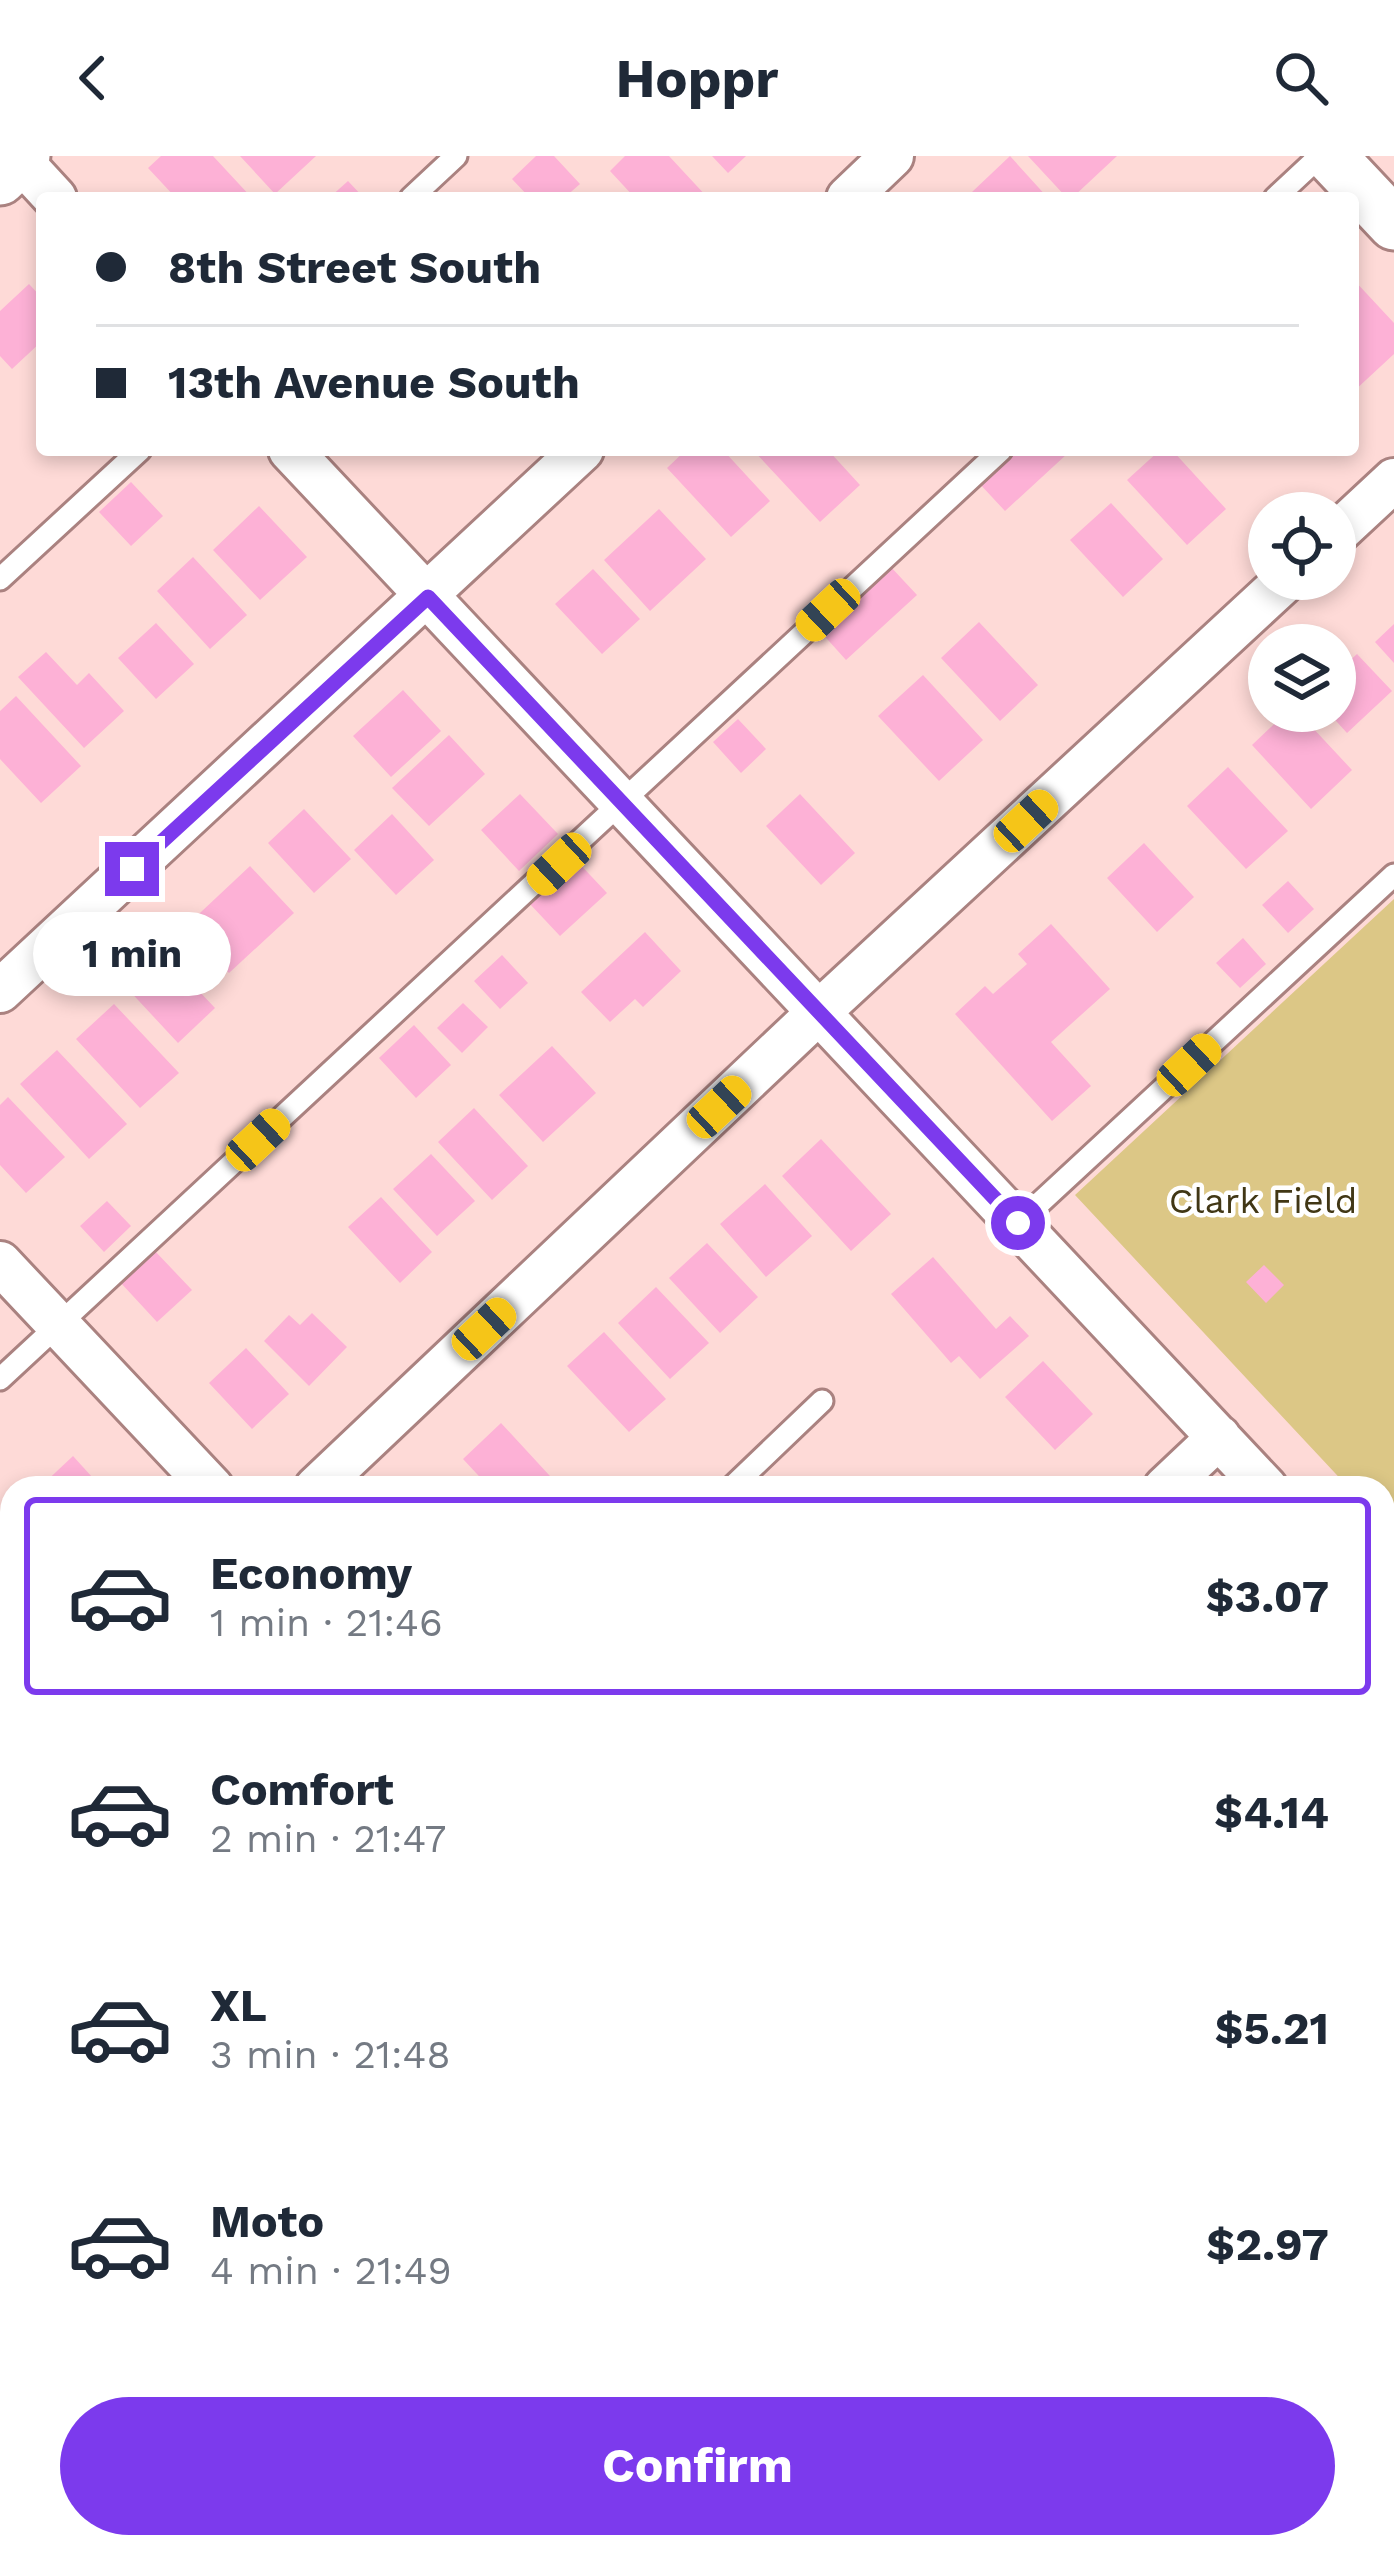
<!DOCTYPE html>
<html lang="en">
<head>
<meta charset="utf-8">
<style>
	:root { --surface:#fff; --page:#f2f2f3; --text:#1f2937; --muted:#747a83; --line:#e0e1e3; --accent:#7c3aed }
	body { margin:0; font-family:"Work Sans",sans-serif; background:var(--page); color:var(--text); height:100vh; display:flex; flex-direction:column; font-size:45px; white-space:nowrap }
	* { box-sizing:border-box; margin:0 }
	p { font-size:39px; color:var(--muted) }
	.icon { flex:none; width:66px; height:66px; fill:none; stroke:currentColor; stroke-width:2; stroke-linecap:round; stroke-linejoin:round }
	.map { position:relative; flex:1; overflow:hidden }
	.side { position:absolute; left:0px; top:1320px; width:1395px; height:1083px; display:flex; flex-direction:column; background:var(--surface); border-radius:36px 36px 0 0; box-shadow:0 6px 18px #0003 }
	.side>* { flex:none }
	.banner { position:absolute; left:36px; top:36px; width:1323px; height:264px; border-radius:12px; box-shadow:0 6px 18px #0003; display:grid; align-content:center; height:264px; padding:0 60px; background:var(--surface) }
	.tools { position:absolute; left:1248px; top:336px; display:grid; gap:24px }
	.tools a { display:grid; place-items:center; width:108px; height:108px; border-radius:50%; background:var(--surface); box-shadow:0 6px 18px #0003; font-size:60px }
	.end { position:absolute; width:54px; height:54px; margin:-27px; border:15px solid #7c3aed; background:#fff; box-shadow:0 0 0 6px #fff }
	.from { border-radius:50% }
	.bubble { position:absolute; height:84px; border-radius:42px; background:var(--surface); box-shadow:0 6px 18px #0003; font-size:39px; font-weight:700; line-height:84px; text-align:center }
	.car { position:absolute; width:36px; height:72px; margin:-36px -18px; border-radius:15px; box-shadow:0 0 9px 3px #0007; background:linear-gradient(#f5c518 24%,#345 0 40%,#f5c518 0 76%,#345 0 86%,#f5c518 0) }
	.banner b { display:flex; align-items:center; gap:42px; height:114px; font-size:45px }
	.banner b+b { border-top:3px solid var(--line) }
	.banner i { width:30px; height:30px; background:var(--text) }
	ul { padding:21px 0 0; list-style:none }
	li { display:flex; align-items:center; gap:36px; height:198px; margin:0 24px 18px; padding:0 36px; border:6px solid transparent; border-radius:12px }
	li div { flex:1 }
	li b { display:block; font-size:45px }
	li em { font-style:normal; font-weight:700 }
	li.selected { border-color:var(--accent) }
	li>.icon { width:108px; height:108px; stroke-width:1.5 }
	.action { display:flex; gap:24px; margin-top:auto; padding:24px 60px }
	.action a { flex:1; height:138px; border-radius:72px; background:var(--accent); color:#fff; font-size:48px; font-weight:700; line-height:138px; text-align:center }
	header { display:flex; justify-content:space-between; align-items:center; height:156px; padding:0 60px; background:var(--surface); font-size:54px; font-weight:700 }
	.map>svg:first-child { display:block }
</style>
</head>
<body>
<header><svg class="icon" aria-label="back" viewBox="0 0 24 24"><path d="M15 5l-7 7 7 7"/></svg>Hoppr<svg class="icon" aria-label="search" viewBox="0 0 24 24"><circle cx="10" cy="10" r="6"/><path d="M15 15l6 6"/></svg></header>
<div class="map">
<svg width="1394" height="2402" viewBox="0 0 1394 2402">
	<rect width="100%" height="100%" fill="#fedad7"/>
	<path fill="#dcc786" d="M 1394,743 L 1394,1380 L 1383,1368 L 1383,1332 L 1349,1332 L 1075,1039 Z"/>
	<path fill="#fdb1d6" d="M 161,0 L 213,0 L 252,42 L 176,42 L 148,12 Z
		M 240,0 L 316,0 L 275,38 Z
		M 536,0 L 554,0 L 580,28 L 564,42 L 530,42 L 512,23 Z
		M 625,0 L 669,0 L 708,42 L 635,42 L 610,15 Z
		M 712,0 L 746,0 L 728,17 Z
		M 1010,0 L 1048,42 L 977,42 L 972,36 Z
		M 1028,0 L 1117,0 L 1072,42 L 1067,42 Z
		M 348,25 L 364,42 L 329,42 Z
		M 1353,123 L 1394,167 L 1394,198 L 1353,236 Z
		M 29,128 L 42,142 L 42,185 L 12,213 L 0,200 L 0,155 Z
		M 686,294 L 723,294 L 770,345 L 731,381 L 667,312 Z
		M 753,294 L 828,294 L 860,329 L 820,366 Z
		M 1012,294 L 1063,294 L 1067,298 L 1005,355 L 978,326 Z
		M 1160,294 L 1172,294 L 1226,353 L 1187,389 L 1127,324 Z
		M 131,326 L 163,360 L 131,390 L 99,356 Z
		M 1111,347 L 1163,403 L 1123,441 L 1070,384 Z
		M 259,350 L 307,401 L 260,444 L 213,394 Z
		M 659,353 L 706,403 L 650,455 L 604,404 Z
		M 193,401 L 247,459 L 210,493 L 157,435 Z
		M 889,409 L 917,439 L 846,504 L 819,474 Z
		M 593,413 L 640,463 L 602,498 L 555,448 Z
		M 979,466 L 1038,529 L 1000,565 L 941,502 Z
		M 156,467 L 194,508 L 156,543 L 118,502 Z
		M 1394,468 L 1394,507 L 1375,486 Z
		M 46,496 L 77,529 L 89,517 L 124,555 L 84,592 L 18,521 Z
		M 1357,498 L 1392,535 L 1347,577 L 1327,555 L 1335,555 L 1335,518 Z
		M 923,519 L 983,584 L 939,625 L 878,560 Z
		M 403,534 L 441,575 L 391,621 L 353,580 Z
		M 16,540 L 81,610 L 41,647 L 0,603 L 0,555 Z
		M 1288,555 L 1297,555 L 1352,614 L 1311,653 L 1252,589 Z
		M 738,563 L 766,593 L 741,617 L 713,586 Z
		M 449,579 L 485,618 L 429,670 L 392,632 Z
		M 1228,611 L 1288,675 L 1246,713 L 1187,650 Z
		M 520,638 L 558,678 L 519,715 L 481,674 Z
		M 800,638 L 855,697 L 821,729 L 766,670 Z
		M 304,653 L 351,703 L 314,737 L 268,687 Z
		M 392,658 L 434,704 L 396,739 L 354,694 Z
		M 1144,687 L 1194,741 L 1157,776 L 1107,722 Z
		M 575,703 L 607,737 L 560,780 L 529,747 Z
		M 250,710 L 294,757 L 229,817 L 185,771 Z
		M 1288,725 L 1314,753 L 1288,777 L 1262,749 Z
		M 1051,768 L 1110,833 L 1051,886 L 1091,930 L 1052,965 L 955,858 L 985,830 L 993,838 L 1027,808 L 1018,798 Z
		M 645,776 L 681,815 L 643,851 L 635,843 L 610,866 L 581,836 Z
		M 1243,782 L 1266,808 L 1240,832 L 1216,807 Z
		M 162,796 L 215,852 L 178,887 L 125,830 Z
		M 502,799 L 528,827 L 500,853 L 474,825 Z
		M 463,847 L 488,871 L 462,897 L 437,872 Z
		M 114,848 L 179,917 L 140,952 L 76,883 Z
		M 414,869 L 451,909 L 416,942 L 379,902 Z
		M 552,890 L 596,937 L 543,986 L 499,939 Z
		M 57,894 L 127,968 L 89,1003 L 20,928 Z
		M 8,941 L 65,1001 L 26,1037 L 0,1009 L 0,949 Z
		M 474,952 L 528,1010 L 492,1044 L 438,986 Z
		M 821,983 L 891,1058 L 851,1095 L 782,1020 Z
		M 431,998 L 475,1045 L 437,1080 L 393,1033 Z
		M 765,1028 L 812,1080 L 766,1121 L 720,1068 Z
		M 381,1041 L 432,1096 L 400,1127 L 348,1071 Z
		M 107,1045 L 131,1070 L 104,1096 L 80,1070 Z
		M 707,1087 L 758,1141 L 720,1177 L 669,1122 Z
		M 154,1094 L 192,1134 L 157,1166 L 120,1126 Z
		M 933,1101 L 996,1173 L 1010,1160 L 1029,1180 L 980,1223 L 959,1200 L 951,1207 L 891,1138 Z
		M 1264,1109 L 1284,1129 L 1266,1147 L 1246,1126 Z
		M 656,1131 L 709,1187 L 670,1223 L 618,1167 Z
		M 312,1157 L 347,1191 L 309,1230 L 264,1185 L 289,1159 L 300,1169 Z
		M 604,1176 L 666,1243 L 629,1276 L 567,1210 Z
		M 246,1192 L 289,1238 L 252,1273 L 209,1227 Z
		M 1043,1205 L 1093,1258 L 1055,1294 L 1005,1241 Z
		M 501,1267 L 561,1332 L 490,1332 L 463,1303 Z
		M 73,1300 L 102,1332 L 39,1332 Z
		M 12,1368 L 12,1419 L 0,1406 L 0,1379 Z
		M 0,1430 L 12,1443 L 12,1469 L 0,1480 Z
		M 1383,1582 L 1394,1593 L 1394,1654 L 1383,1665 Z
		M 0,1760 L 12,1773 L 12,1847 L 0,1835 Z
		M 1394,2106 L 1394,2231 L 1383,2241 L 1383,2116 Z
		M 571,2391 L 602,2391 L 590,2402 L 581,2402 Z
		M 675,2391 L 762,2391 L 751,2402 L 725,2402 L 718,2395 L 711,2402 L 678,2402 L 671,2395 Z
		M 985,2391 L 1037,2391 L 1024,2402 L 994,2402 Z"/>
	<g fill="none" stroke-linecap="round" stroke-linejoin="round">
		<g stroke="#aa8280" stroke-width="27">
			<path id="service" d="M 411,42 L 456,0
				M 1275,42 L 1320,0
				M 0,423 L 140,294
				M 1018,1067 L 1394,719
				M 0,1223 L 1001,294
				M 731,1332 L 822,1245
				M 0,2010 L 12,1999
				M 433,2402 L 445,2391"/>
		</g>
		<g stroke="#aa8280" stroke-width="48">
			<path id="minor" d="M 20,4 L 55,42
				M 848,42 L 892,0
				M 290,294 L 1266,1332
				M 1335,379 L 1394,324
				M 0,835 L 582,294
				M 0,1107 L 212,1332
				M 316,1332 L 820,855 L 1287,423
				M 1165,1332 L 1219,1281
				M 1383,1460 L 1394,1472
				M 0,1621 L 12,1610
				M 1383,1926 L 1394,1916
				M 1383,2286 L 1394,2275
				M 1207,2391 L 1217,2402
				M 2,2402 L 14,2391
				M 871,2402 L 883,2391
				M 1266,2402 L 1277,2391"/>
		</g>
		<g stroke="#aa8280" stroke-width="57">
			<path id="tertiary" d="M 1330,0 L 1394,68
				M 0,23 L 24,0"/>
		</g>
		<g stroke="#aa8280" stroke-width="63">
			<path id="secondary" d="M 0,2035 L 12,2048
				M 0,2183 L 12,2196
				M 187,2391 L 197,2402
				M 319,2391 L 328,2402"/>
		</g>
		<use href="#service" stroke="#fff" stroke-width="21"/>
		<use href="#minor" stroke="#fff" stroke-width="42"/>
		<use href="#tertiary" stroke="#fff" stroke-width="51"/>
		<use href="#secondary" stroke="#fff" stroke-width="57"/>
	</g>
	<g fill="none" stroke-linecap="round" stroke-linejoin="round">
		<path stroke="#7c3aed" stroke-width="15" d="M 132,713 L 428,441 L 1018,1067"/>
	</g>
	<g text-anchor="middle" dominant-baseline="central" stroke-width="9" stroke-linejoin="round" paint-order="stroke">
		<g font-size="36" fill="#413715" stroke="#fff">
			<text x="1263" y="1045">Clark Field</text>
		</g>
	</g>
</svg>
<div class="tools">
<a><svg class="icon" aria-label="locate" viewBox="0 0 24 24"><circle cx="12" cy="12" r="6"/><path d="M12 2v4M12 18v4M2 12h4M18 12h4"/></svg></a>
<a><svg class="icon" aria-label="layers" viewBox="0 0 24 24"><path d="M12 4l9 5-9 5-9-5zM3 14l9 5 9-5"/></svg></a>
</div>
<i class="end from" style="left:1018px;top:1067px"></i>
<i class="end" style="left:132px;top:713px"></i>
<div class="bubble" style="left:33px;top:756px;width:198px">1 min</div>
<i class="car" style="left:828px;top:454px;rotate:227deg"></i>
<i class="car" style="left:1026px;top:665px;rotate:47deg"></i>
<i class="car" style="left:559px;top:708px;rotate:227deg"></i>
<i class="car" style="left:1189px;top:909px;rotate:47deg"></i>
<i class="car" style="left:719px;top:951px;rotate:47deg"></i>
<i class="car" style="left:258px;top:984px;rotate:47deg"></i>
<i class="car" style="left:484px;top:1173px;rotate:47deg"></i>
<div class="banner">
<b><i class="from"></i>8th Street South</b>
<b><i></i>13th Avenue South</b>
</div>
<section class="side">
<ul>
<li class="selected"><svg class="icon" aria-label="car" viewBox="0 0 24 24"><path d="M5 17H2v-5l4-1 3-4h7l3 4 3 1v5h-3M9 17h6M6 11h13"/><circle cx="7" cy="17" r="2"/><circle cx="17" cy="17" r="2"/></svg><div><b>Economy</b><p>1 min · 21:46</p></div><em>$3.07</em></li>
<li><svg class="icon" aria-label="car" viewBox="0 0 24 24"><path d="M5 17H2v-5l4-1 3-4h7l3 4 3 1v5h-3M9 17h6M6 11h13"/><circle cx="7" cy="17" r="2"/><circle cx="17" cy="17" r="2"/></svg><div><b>Comfort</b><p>2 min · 21:47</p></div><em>$4.14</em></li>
<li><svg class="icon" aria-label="car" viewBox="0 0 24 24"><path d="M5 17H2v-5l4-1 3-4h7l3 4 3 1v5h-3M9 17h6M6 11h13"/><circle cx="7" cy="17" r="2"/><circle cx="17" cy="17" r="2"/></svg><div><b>XL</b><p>3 min · 21:48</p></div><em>$5.21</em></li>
<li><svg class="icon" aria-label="car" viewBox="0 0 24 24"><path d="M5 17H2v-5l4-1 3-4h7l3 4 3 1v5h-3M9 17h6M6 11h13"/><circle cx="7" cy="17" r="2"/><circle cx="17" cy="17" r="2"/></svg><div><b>Moto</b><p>4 min · 21:49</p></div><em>$2.97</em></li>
</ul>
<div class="action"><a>Confirm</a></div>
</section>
</div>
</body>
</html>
